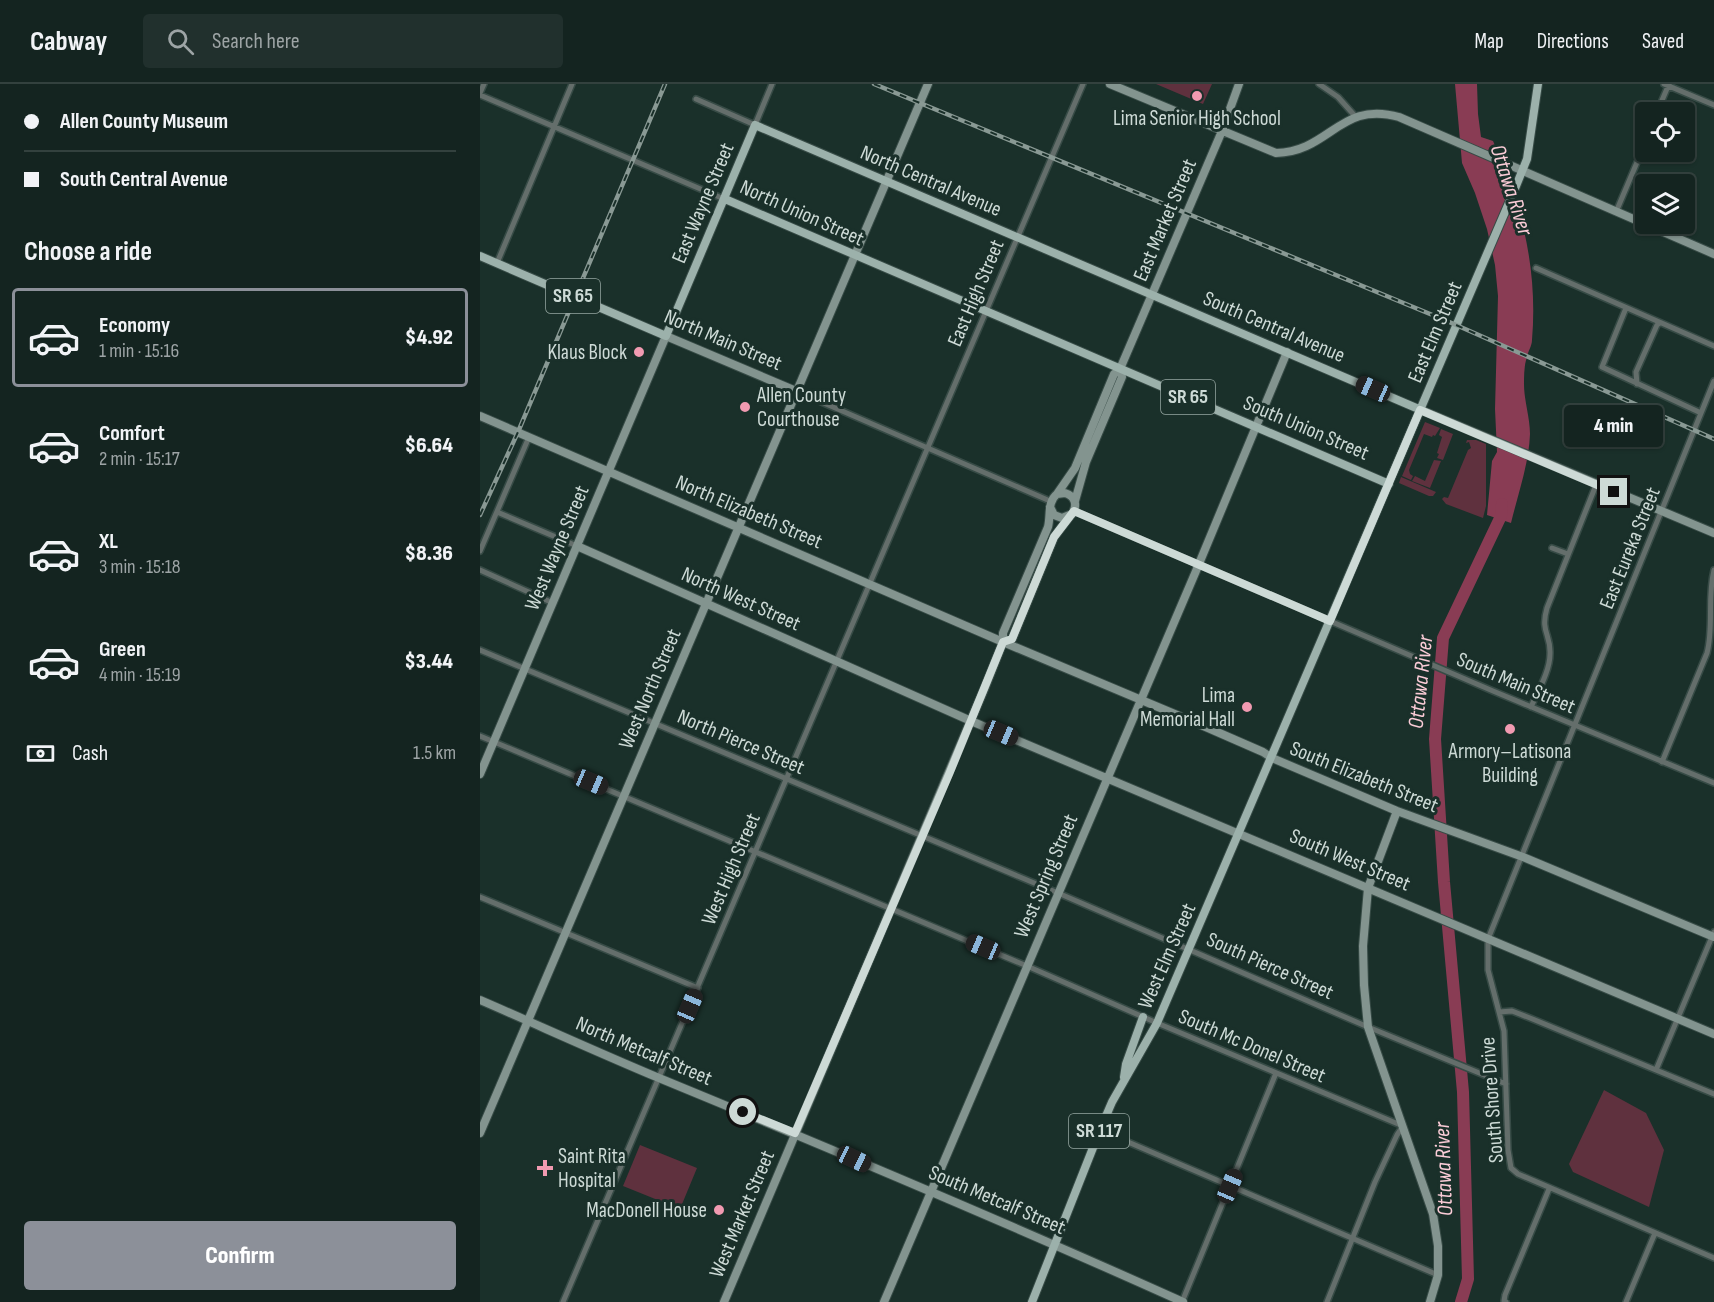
<!DOCTYPE html>
<html lang="en">
<head>
<meta charset="utf-8">
<style>
	:root { --surface:#142420; --page:#21302d; --text:#f1f3f6; --muted:#9da4a5; --line:#33413e; --accent:#8c9099 }
	body { margin:0; font-family:"Sofia Sans Condensed",sans-serif; background:var(--page); color:var(--text); height:100vh; display:flex; flex-direction:column; font-size:22px; white-space:nowrap }
	* { box-sizing:border-box; margin:0 }
	p { font-size:20px; color:var(--muted) }
	.icon { flex:none; width:33px; height:33px; fill:none; stroke:currentColor; stroke-width:2; stroke-linecap:round; stroke-linejoin:round }
	.map { position:relative; flex:1; overflow:hidden }
	.side { display:flex; flex-direction:column; background:var(--surface); width:480px }
	.side>* { flex:none }
	.banner { display:grid; align-content:center; height:132px; padding:0 24px; background:var(--surface) }
	.tools { position:absolute; left:1155px; top:18px; display:grid; gap:12px }
	.tools a { display:grid; place-items:center; width:60px; height:60px; border-radius:6px; background:var(--surface); box-shadow:0 2px 4px #0004,0 0 0 2px var(--line); font-size:30px }
	.end { position:absolute; width:27px; height:27px; margin:-14px; border:8px solid #cddad6; background:#111; box-shadow:0 0 0 3px #111 }
	.from { border-radius:50% }
	.bubble { position:absolute; height:42px; border-radius:6px; background:var(--surface); box-shadow:0 2px 4px #0004,0 0 0 2px var(--line); font-size:20px; font-weight:800; line-height:42px; text-align:center }
	.car { position:absolute; width:18px; height:36px; margin:-18px -9px; border-radius:8px; box-shadow:0 0 4px 2px #0007; background:linear-gradient(#222 24%,#8ab4d8 0 40%,#222 0 76%,#8ab4d8 0 86%,#222 0) }
	.banner b { display:flex; align-items:center; gap:21px; height:57px; font-size:22px }
	.banner b+b { border-top:2px solid var(--line) }
	.banner i { width:15px; height:15px; background:var(--text) }
	ul { padding:0; list-style:none }
	li { display:flex; align-items:center; gap:18px; height:99px; margin:0 12px 9px; padding:0 12px; border:3px solid transparent; border-radius:6px }
	li div { flex:1 }
	li b { display:block; font-size:22px }
	li em { font-style:normal; font-weight:800 }
	li.active { border-color:var(--accent) }
	li>.icon { width:54px; height:54px; stroke-width:1.5 }
	h2 { padding:0 24px; font-size:27px; line-height:72px }
	.pay { display:flex; align-items:center; gap:15px; height:66px; padding:0 24px; font-size:22px }
	.pay p { margin-inline-start:auto }
	.button { display:flex; gap:12px; margin-top:auto; padding:12px 24px }
	.button a { flex:1; height:69px; border-radius:6px; background:var(--accent); color:#fff; font-size:24px; font-weight:800; line-height:69px; text-align:center }
	header { display:flex; align-items:center; gap:36px; box-sizing:border-box; height:84px; padding:0 30px; background:var(--surface); border-bottom:2px solid var(--line) }
	header strong { font-size:28px }
	nav { display:flex; gap:33px; margin-inline-start:auto; font-size:21px }
	.search { width:420px; height:54px; background:var(--page); display:flex; align-items:center; gap:15px; box-sizing:border-box; padding:0 21px; border-radius:6px; color:var(--muted); font-size:22px }
	main { display:flex; flex:1; min-height:0 }
	.map>svg:first-child { display:block }
</style>
</head>
<body>
<header>
<strong>Cabway</strong>
<div class="search"><svg class="icon" aria-label="search" viewBox="0 0 24 24"><circle cx="10" cy="10" r="6"/><path d="M15 15l6 6"/></svg>Search here</div>
<nav><a>Map</a><a>Directions</a><a>Saved</a></nav>
</header>
<main>
<section class="side">
<div class="banner">
<b><i class="from"></i>Allen County Museum</b>
<b><i></i>South Central Avenue</b>
</div>
<h2>Choose a ride</h2>
<ul>
<li class="active"><svg class="icon" aria-label="car" viewBox="0 0 24 24"><path d="M5 17H2v-5l4-1 3-4h7l3 4 3 1v5h-3M9 17h6M6 11h13"/><circle cx="7" cy="17" r="2"/><circle cx="17" cy="17" r="2"/></svg><div><b>Economy</b><p>1 min · 15:16</p></div><em>$4.92</em></li>
<li><svg class="icon" aria-label="car" viewBox="0 0 24 24"><path d="M5 17H2v-5l4-1 3-4h7l3 4 3 1v5h-3M9 17h6M6 11h13"/><circle cx="7" cy="17" r="2"/><circle cx="17" cy="17" r="2"/></svg><div><b>Comfort</b><p>2 min · 15:17</p></div><em>$6.64</em></li>
<li><svg class="icon" aria-label="car" viewBox="0 0 24 24"><path d="M5 17H2v-5l4-1 3-4h7l3 4 3 1v5h-3M9 17h6M6 11h13"/><circle cx="7" cy="17" r="2"/><circle cx="17" cy="17" r="2"/></svg><div><b>XL</b><p>3 min · 15:18</p></div><em>$8.36</em></li>
<li><svg class="icon" aria-label="car" viewBox="0 0 24 24"><path d="M5 17H2v-5l4-1 3-4h7l3 4 3 1v5h-3M9 17h6M6 11h13"/><circle cx="7" cy="17" r="2"/><circle cx="17" cy="17" r="2"/></svg><div><b>Green</b><p>4 min · 15:19</p></div><em>$3.44</em></li>
</ul>
<div class="pay"><svg class="icon" aria-label="cash" viewBox="0 0 24 24"><path d="M3 7h18v10H3z"/><circle cx="12" cy="12" r="2"/></svg>Cash<p>1.5 km</p></div>
<div class="button"><a>Confirm</a></div>
</section>
<div class="map">
<svg width="1234" height="1218" viewBox="0 0 1234 1218">
	<rect width="100%" height="100%" fill="#1a302a"/>
	<path fill="#5f313e" d="M 676,0 L 732,0 L 723,20 Z
		M 945,338 L 960,344 L 955,352 L 953,351 L 952,353 L 944,350 L 929,386 L 930,390 L 933,392 L 931,396 L 922,392 Z
		M 961,345 L 973,350 L 963,376 L 957,374 L 959,370 L 957,369 L 962,353 L 959,351 Z
		M 987,356 L 996,356 L 1006,360 L 1006,422 L 1003,434 L 966,420 L 962,415 L 964,413 L 968,414 L 988,366 L 991,364 L 989,358 L 986,359 Z
		M 954,376 L 961,377 L 950,404 L 932,397 L 935,392 L 945,397 Z
		M 921,393 L 956,408 L 953,412 L 949,412 L 919,399 Z
		M 1124,1006 L 1166,1029 L 1184,1066 L 1169,1123 L 1093,1088 L 1089,1080 Z
		M 160,1061 L 217,1084 L 200,1125 L 143,1102 Z"/>
	<path fill="#893c54" d="M 975,0 L 997,0 L 998,30 L 1001,53 L 1013,57 C 1042,120 1058,186 1052,256 C 1052,262 1048,267 1047,273 C 1044,281 1044,292 1044,300 C 1044,317 1050,333 1050,350 C 1049,379 1038,410 1031,439 L 1007,431 L 1012,377 L 1017,368 L 1015,325 L 1018,212 L 1015,181 L 1007,145 L 995,109 L 982,79 Z"/>
	<g fill="none" stroke-linecap="round" stroke-linejoin="round">
		<path stroke="#893c54" stroke-width="12" d="M 981,1218 L 988,1195 L 983,1008 L 964,798 L 955,655 L 963,554 L 1021,432 L 1022,420"/>
		<g stroke="#374b46" stroke-width="8">
			<path id="street" d="M 839,0 L 858,13 L 875,32
				M 1184,0 L 1234,21
				M 0,9 L 4,0
				M 0,11 L 244,115
				M 216,15 L 275,41 L 292,0
				M 1177,28 L 1189,0
				M 1136,128 L 1166,57
				M 17,179 L 92,0
				M 1056,184 L 1234,262
				M 1146,224 L 1122,283 L 1221,329
				M 1234,297 L 1008,855 L 1008,886 L 1024,947 L 1028,1066 L 1031,1084 L 1038,1090 L 1234,1174
				M 1157,300 L 1156,288 L 1177,241 L 1180,239
				M 316,307 L 570,417
				M 594,427 L 1013,607 L 1234,699
				M 17,428 L 97,462
				M 1072,464 L 1088,470
				M 0,467 L 49,353
				M 0,486 L 73,519
				M 0,566 L 578,809 L 888,943 L 1026,1000
				M 1051,623 C 1058,607 1070,587 1070,570 C 1071,550 1060,548 1067,524 L 1116,401
				M 0,652 L 547,882 L 677,939 L 923,1042 L 917,1051 L 895,1098 L 847,1218
				M 1182,678 L 1227,569 C 1234,542 1227,514 1234,486
				M 0,813 L 218,904
				M 1019,928 L 1032,927 L 1050,934 L 1234,1010
				M 1176,986 L 1234,848
				M 620,1046 L 958,1191
				M 83,1218 L 603,0
				M 702,1218 L 796,989
				M 1026,1218 L 1024,1217 L 1025,1211 L 1069,1105
				M 1146,1218 L 1175,1149"/>
		</g>
		<g stroke="#374b46" stroke-width="10">
			<path id="secondary" d="M 630,0 L 796,69 C 850,68 860,16 919,33 L 1234,170
				M 941,326 L 1234,449
				M 0,332 L 523,558 L 728,644 L 783,668 L 792,674 L 917,727 L 1043,773 L 1234,853
				M 577,410 L 595,384 L 634,290 L 640,285 L 742,47 L 759,0
				M 595,417 L 606,378 L 642,293 L 640,285
				M 97,462 L 491,637 L 1234,950
				M 523,558 L 532,555 L 574,453 L 590,432
				M 0,690 L 186,252 L 316,307
				M 917,727 L 888,804 L 883,862 L 884,901 L 888,943 L 953,1130 L 958,1162 L 958,1191 L 950,1218
				M 0,916 C 60,942 119,969 179,994 C 354,1066 530,1140 703,1218
				M 0,1049 L 448,0
				M 244,1218 L 505,603 L 523,558 L 523,549 L 568,443 C 571,431 567,418 577,410 L 585,409 C 595,412 598,421 592,430 L 582,434 L 574,431 L 570,423
				M 404,1218 L 716,487 L 807,268"/>
		</g>
		<g stroke="#374b46" stroke-width="10">
			<path id="primary" d="M 245,115 L 909,400
				M 0,172 L 186,252 L 275,41 L 941,326
				M 644,993 L 646,980 L 663,933
				M 552,1218 L 620,1046 L 632,1018 L 677,939 L 1034,107 L 1047,75 L 1058,0"/>
		</g>
		<use href="#street" stroke="#646e6b" stroke-width="5"/>
		<use href="#secondary" stroke="#83948f" stroke-width="8"/>
		<use href="#primary" stroke="#9cb1ab" stroke-width="8"/>
		<g stroke="#899994" stroke-width="4.5">
			<path id="rail" d="M 394,0 L 967,237 L 1234,355
				M 0,431 L 38,348 L 185,0"/>
		</g>
		<use href="#rail" stroke="#1a302a" stroke-width="2" stroke-dasharray="7" stroke-linecap="butt"/>
	</g>
	<g fill="none" stroke-linecap="round" stroke-linejoin="round">
		<path stroke="#cddad6" stroke-width="8" d="M 263,1028 L 315,1049 L 470,688 L 523,558 L 532,555 L 574,453 L 594,427 L 850,537 L 940,326 L 1134,408"/>
	</g>
	<g fill="#f19ab1" stroke="#1a302a" stroke-width="2">
		<circle cx="717" cy="12" r="6"/>
		<circle cx="159" cy="268" r="6"/>
		<circle cx="265" cy="323" r="6"/>
		<circle cx="767" cy="623" r="6"/>
		<circle cx="1030" cy="645" r="6"/>
		<path d="M62 1075h6v6h6v6h-6v6h-6v-6h-6v-6h6z"/>
		<circle cx="239" cy="1126" r="6"/>
	</g>
	<g text-anchor="middle" dominant-baseline="central" stroke-width="6" stroke-linejoin="round" paint-order="stroke">
		<g fill="#1a302a" stroke="#97a7a2" stroke-width="1.5">
			<rect x="66" y="195" width="54" height="34" rx="4.5"/>
			<rect x="681" y="296" width="54" height="34" rx="4.5"/>
			<rect x="589" y="1030" width="60" height="34" rx="4.5"/>
		</g>
		<g font-size="20" font-weight="bold" fill="#cddad6">
			<text x="93" y="212">SR 65</text>
			<text x="708" y="313">SR 65</text>
			<text x="619" y="1047">SR 117</text>
		</g>
		<g font-size="21" fill="#cddad6" stroke="#1a302a" text-anchor="end">
			<text x="717" y="34" text-anchor="middle">Lima Senior High School</text>
			<text x="147" y="268">Klaus Block</text>
			<text x="277" y="311" text-anchor="start">Allen County<tspan x="277" dy="24">Courthouse</tspan></text>
			<text x="755" y="611">Lima<tspan x="755" dy="24">Memorial Hall</tspan></text>
			<text x="1030" y="667" text-anchor="middle">Armory–Latisona<tspan x="1030" dy="24">Building</tspan></text>
			<text x="78" y="1072" text-anchor="start">Saint Rita<tspan x="78" dy="24">Hospital</tspan></text>
			<text x="227" y="1126">MacDonell House</text>
		</g>
		<g font-size="21" fill="#cddad6" stroke="#1a302a">
			<text transform="translate(451 97) rotate(23)">North Central Avenue</text>
			<text transform="translate(223 119) rotate(-67)">East Wayne Street</text>
			<text transform="translate(322 129) rotate(24)">North Union Street</text>
			<text transform="translate(685 136) rotate(-67)">East Market Street</text>
			<text transform="translate(496 209) rotate(-67)">East High Street</text>
			<text transform="translate(794 243) rotate(23)">South Central Avenue</text>
			<text transform="translate(955 248) rotate(-67)">East Elm Street</text>
			<text transform="translate(243 256) rotate(23)">North Main Street</text>
			<text transform="translate(826 344) rotate(23)">South Union Street</text>
			<text transform="translate(269 428) rotate(23)">North Elizabeth Street</text>
			<text transform="translate(77 464) rotate(-67)">West Wayne Street</text>
			<text transform="translate(1150 464) rotate(-68)">East Eureka Street</text>
			<text transform="translate(261 515) rotate(24)">North West Street</text>
			<text transform="translate(1036 599) rotate(23)">South Main Street</text>
			<text transform="translate(170 605) rotate(-67)">West North Street</text>
			<text transform="translate(261 658) rotate(23)">North Pierce Street</text>
			<text transform="translate(884 693) rotate(22)">South Elizabeth Street</text>
			<text transform="translate(870 776) rotate(23)">South West Street</text>
			<text transform="translate(251 785) rotate(-67)">West High Street</text>
			<text transform="translate(566 792) rotate(-67)">West Spring Street</text>
			<text transform="translate(687 872) rotate(-66)">West Elm Street</text>
			<text transform="translate(790 882) rotate(24)">South Pierce Street</text>
			<text transform="translate(772 962) rotate(23)">South Mc Donel Street</text>
			<text transform="translate(164 967) rotate(23)">North Metcalf Street</text>
			<text transform="translate(1012 1016) rotate(-94)">South Shore Drive</text>
			<text transform="translate(517 1116) rotate(23)">South Metcalf Street</text>
			<text transform="translate(262 1130) rotate(-67)">West Market Street</text>
		</g>
		<g font-size="22" font-style="italic" fill="#fbccd7" stroke="#1a302a">
			<text transform="translate(1031 106) rotate(72)">Ottawa River</text>
			<text transform="translate(941 598) rotate(-84)">Ottawa River</text>
			<text transform="translate(964 1085) rotate(-92)">Ottawa River</text>
		</g>
	</g>
</svg>
<div class="tools">
<a><svg class="icon" aria-label="locate" viewBox="0 0 24 24"><circle cx="12" cy="12" r="6"/><path d="M12 2v4M12 18v4M2 12h4M18 12h4"/></svg></a>
<a><svg class="icon" aria-label="layers" viewBox="0 0 24 24"><path d="M12 4l9 5-9 5-9-5zM3 14l9 5 9-5"/></svg></a>
</div>
<i class="end from" style="left:263px;top:1028px"></i>
<i class="end" style="left:1134px;top:408px"></i>
<div class="bubble" style="left:1084px;top:321px;width:99px">4 min</div>
<i class="car" style="left:893px;top:305px;rotate:294deg"></i>
<i class="car" style="left:521px;top:649px;rotate:113deg"></i>
<i class="car" style="left:111px;top:698px;rotate:113deg"></i>
<i class="car" style="left:503px;top:863px;rotate:293deg"></i>
<i class="car" style="left:210px;top:922px;rotate:23deg"></i>
<i class="car" style="left:374px;top:1075px;rotate:115deg"></i>
<i class="car" style="left:750px;top:1102px;rotate:23deg"></i>
</div>
</main>
</body>
</html>
